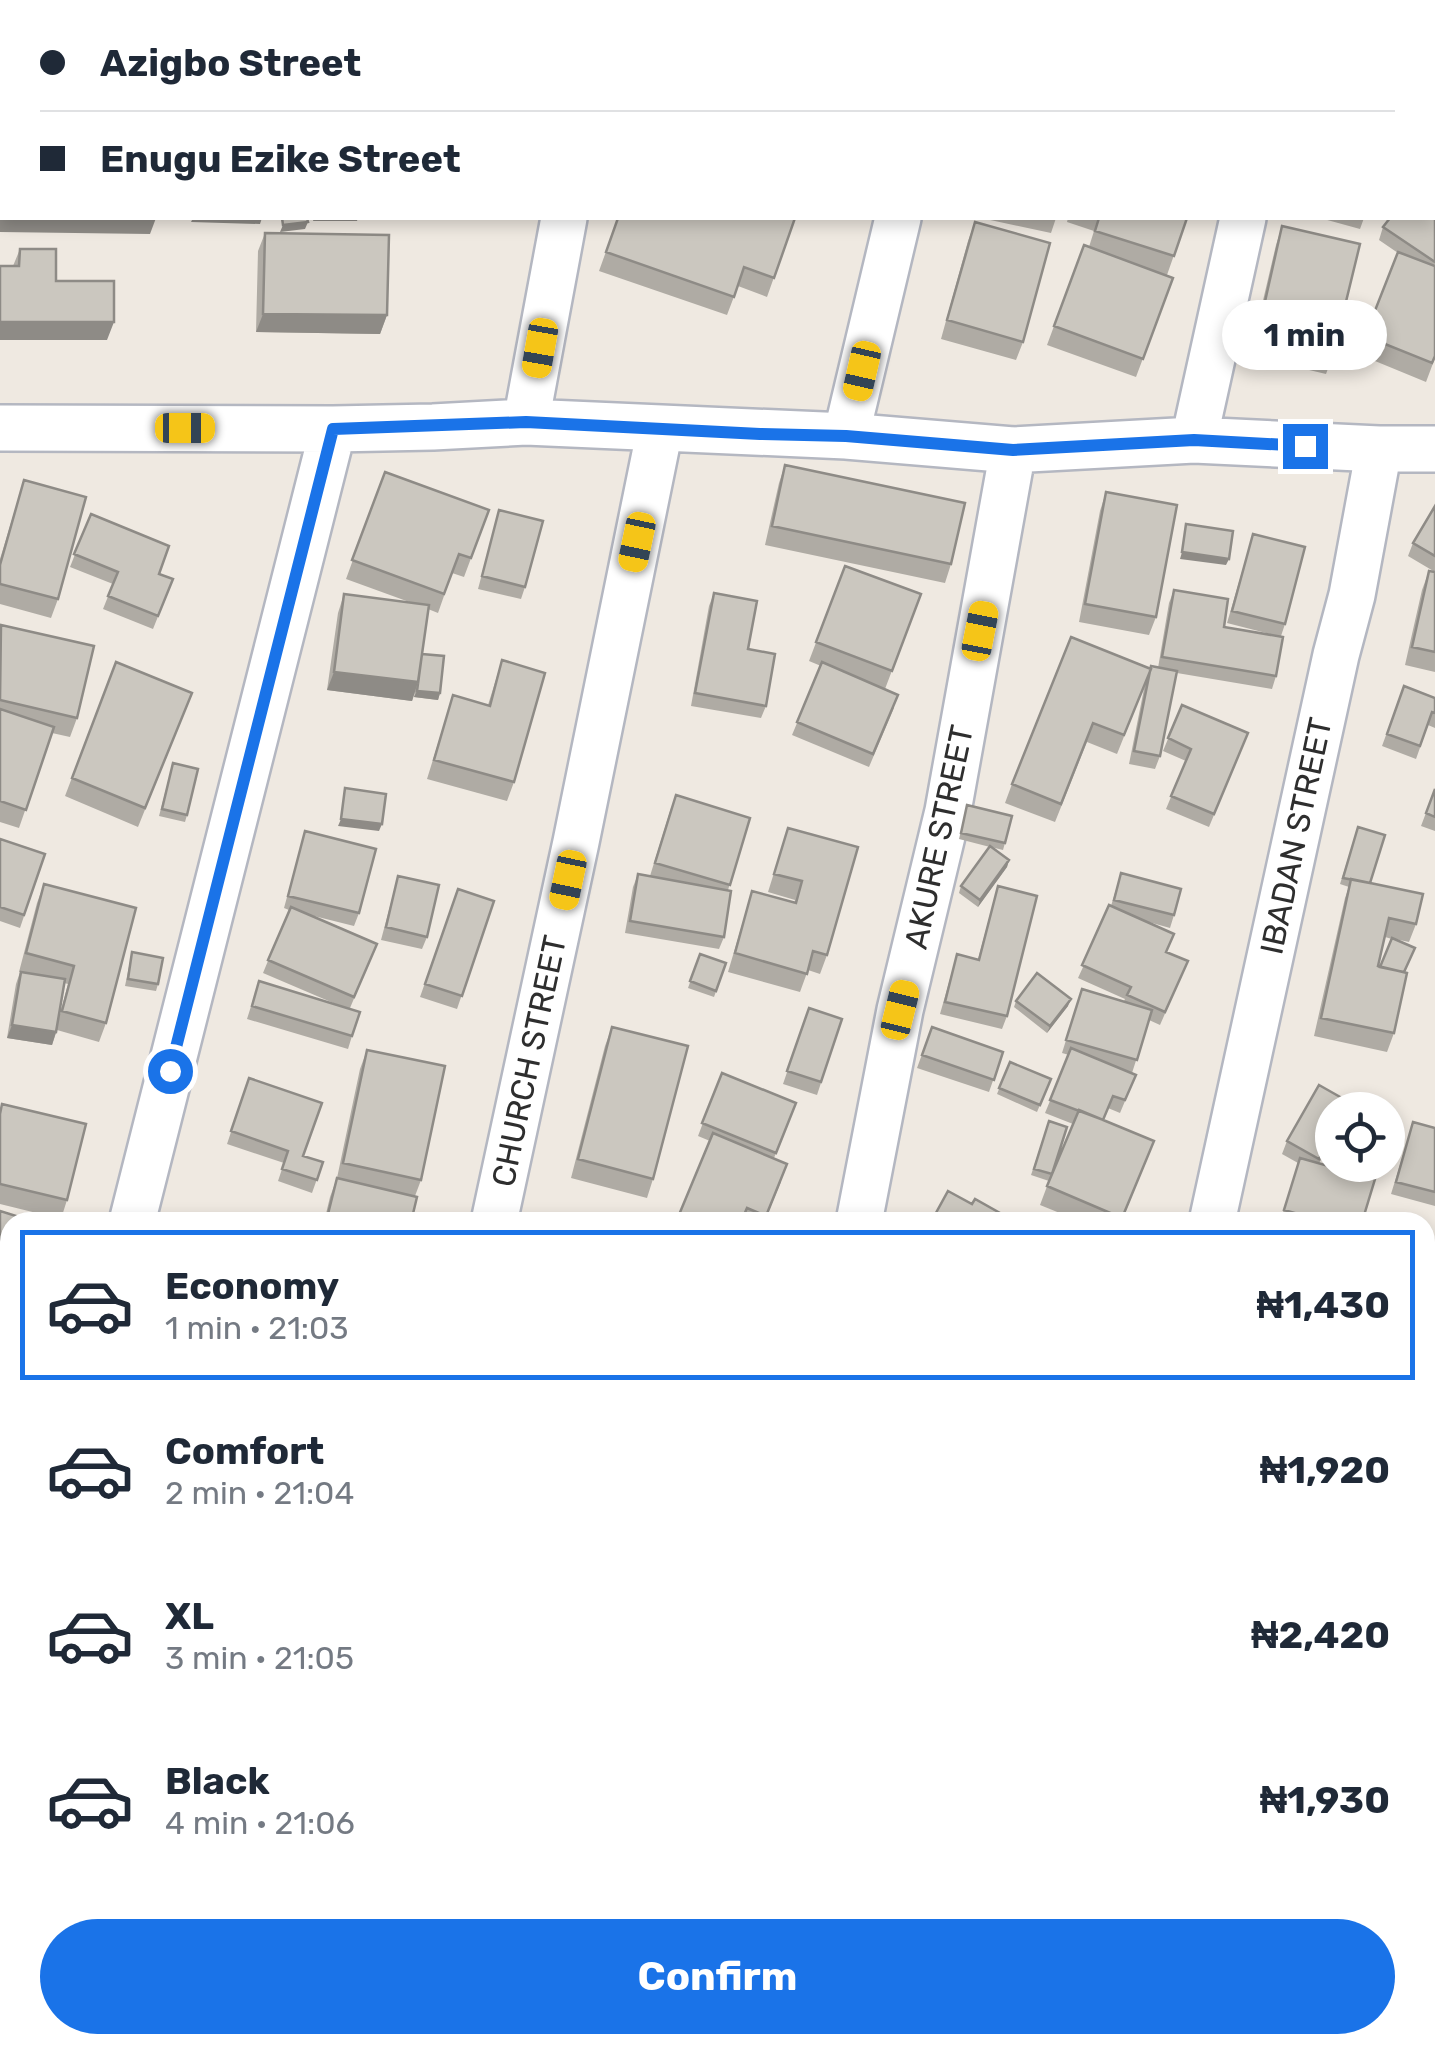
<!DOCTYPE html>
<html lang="en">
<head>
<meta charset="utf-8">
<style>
	:root { --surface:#fff; --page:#f2f2f3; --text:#1f2937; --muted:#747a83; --line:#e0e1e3; --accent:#1a73e8 }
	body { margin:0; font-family:Rubik,sans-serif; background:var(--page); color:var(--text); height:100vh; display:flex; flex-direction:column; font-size:38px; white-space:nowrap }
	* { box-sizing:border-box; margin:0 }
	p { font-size:32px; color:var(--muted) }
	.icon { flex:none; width:55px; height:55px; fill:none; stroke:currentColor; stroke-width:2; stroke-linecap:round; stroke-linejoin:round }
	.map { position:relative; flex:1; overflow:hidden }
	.panel { position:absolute; left:0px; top:1212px; width:1435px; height:842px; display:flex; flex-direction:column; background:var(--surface); border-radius:30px 30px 0 0; box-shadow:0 5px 15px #0003 }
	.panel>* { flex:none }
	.guide { position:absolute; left:0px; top:0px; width:1435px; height:220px; box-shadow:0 5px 15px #0003; display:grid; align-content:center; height:220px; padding:0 40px; background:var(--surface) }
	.fabs { position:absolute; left:1315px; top:1092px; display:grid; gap:20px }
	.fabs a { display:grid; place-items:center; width:90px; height:90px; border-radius:50%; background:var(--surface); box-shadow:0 5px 15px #0003; font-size:50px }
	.end { position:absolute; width:45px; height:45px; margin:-22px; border:12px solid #1a73e8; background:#fff; box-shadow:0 0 0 5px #fff }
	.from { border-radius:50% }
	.bubble { position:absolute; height:70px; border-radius:35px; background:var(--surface); box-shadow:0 5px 15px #0003; font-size:32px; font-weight:700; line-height:70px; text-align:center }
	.car { position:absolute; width:30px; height:60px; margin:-30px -15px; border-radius:12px; box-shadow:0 0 8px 2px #0007; background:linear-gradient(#f5c518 24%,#345 0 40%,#f5c518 0 76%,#345 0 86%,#f5c518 0) }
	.guide b { display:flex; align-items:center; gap:35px; height:95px; font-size:38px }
	.guide b+b { border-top:2px solid var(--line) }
	.guide i { width:25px; height:25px; background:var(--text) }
	ul { padding:18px 0 0; list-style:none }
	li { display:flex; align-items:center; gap:30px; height:150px; margin:0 20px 15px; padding:0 20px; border:5px solid transparent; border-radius:0px }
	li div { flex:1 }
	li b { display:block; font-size:38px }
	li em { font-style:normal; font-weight:700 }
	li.on { border-color:var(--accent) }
	li>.icon { width:90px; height:90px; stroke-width:1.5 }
	.cta { display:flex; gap:20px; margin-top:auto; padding:20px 40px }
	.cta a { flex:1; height:115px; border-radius:60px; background:var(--accent); color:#fff; font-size:40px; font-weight:700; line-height:115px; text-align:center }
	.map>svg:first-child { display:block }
</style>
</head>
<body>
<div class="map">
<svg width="1435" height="2053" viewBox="0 0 1435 2053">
	<rect width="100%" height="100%" fill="#efe9e1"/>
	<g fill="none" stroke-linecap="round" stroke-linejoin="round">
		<g stroke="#b4b7c1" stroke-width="50">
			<path id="street" d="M 610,2 L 610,0
				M 953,2 L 954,0
				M 1290,2 L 1290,0
				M 0,69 L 2,69
				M 526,422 L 564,218
				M 0,428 L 333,429 L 433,427 L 526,422 L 846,436 L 1013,450 L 1194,440 L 1379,449 L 1435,449
				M 846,436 L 898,218
				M 1194,440 L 1243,218
				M 132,1222 L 333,429
				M 494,1222 L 576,842 L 660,429
				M 859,1222 L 900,1010 L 948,811 L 1013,450
				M 1212,1222 L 1336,655 L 1352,595 L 1379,449
				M 0,1467 L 10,1468
				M 1425,1475 L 1435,1475
				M 1425,1830 L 1435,1830
				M 0,1832 L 10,1833
				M 415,2053 L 416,2045
				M 870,2053 L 872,2045"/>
		</g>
		<use href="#street" stroke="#fff" stroke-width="45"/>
	</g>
	<path fill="#afaba4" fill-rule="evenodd" d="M 1164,0 L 1237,0 L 1237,2 L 1172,2 Z
		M 1366,0 L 1401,0 L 1400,2 L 1374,2 Z
		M 1435,34 L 1435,145 L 1432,145 L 1432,41 Z
		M 1435,152 L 1435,358 L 1426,382 L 1358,354 L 1398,253 L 1379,240 L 1383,227 Z
		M 618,218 L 795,218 L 767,297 L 738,286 L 727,315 L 599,271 Z
		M 981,218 L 1056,218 L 1051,233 Z
		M 1068,218 L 1187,218 L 1167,275 L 1173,278 L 1136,377 L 1047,345 L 1084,245 L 1089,247 L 1094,231 L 1067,222 Z
		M 1320,218 L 1364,218 L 1360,229 Z
		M 975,222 L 1023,342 L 1016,360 L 941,339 L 968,241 Z
		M 1282,226 L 1333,355 L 1326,374 L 1250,356 L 1276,245 Z
		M 265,233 L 387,315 L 380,334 L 256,332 L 258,251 Z
		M 20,249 L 56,281 L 107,340 L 13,266 Z
		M 785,465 L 951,564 L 945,583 L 765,545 L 779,483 Z
		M 385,472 L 489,510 L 464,577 L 452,573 L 438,613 L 428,609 L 422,654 L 440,693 L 438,700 L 414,697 L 415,692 L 412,701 L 327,690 L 338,613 L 344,594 L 412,603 L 346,579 Z
		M 24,480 L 58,599 L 51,618 L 0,604 L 0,559 Z
		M 1106,492 L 1156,617 L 1149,635 L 1079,622 L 1100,511 Z
		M 1435,506 L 1435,572 L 1408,556 L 1413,543 Z
		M 499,510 L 525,587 L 521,599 L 478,589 Z
		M 91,514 L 159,574 L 173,579 L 153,629 L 103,609 L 113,584 L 70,567 Z
		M 1253,534 L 1285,624 L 1281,636 L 1276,676 L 1272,689 L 1177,673 L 1160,756 L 1155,769 L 1129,764 L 1145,684 L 1117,754 L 1087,742 L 1055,822 L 1005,803 L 1012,784 L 1150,669 L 1158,668 L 1169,603 L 1174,590 L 1224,627 L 1274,635 L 1227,623 Z
		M 845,566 L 921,594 L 885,689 L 894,708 L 869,767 L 792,735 L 821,666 L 809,661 Z
		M 1429,571 L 1435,572 L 1435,672 L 1405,665 L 1422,590 Z
		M 714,593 L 748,649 L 766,706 L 761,718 L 691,706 L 709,606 Z
		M 0,628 L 77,718 L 70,737 L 52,733 L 19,828 L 0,822 Z
		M 502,660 L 514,782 L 507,801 L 427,779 L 453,695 L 488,705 Z
		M 116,662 L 192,693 L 138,827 L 65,796 Z
		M 1404,686 L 1435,698 L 1435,728 L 1428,725 L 1416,759 L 1382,746 Z
		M 1182,705 L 1248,733 L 1209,827 L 1166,809 L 1186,761 L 1163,751 Z
		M 173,763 L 187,815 L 185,822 L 159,816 Z
		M 1435,789 L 1435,831 L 1421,826 Z
		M 967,805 L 1005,843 L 1003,850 L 991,847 L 1009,860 L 1007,867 L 978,907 L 959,893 L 961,886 L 990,847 L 959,839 Z
		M 671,808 L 750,818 L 728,890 L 724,937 L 719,949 L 625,933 L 633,887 L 638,874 L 650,876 Z
		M 1358,827 L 1370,883 L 1416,924 L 1409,942 L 1395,939 L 1405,972 L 1394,1033 L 1387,1052 L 1314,1036 L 1345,898 L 1349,887 L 1340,884 ZM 1385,937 L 1392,939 L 1380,967 L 1378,966 Z
		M 788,828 L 827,955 L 820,974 L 808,970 L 800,992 L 728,972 L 752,891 L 794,903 L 795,900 L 768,892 Z
		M 305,831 L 359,913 L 354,926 L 310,915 L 377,944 L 350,1008 L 352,1036 L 348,1049 L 247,1019 L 259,981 L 338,1005 L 263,973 L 289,910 L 284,908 Z
		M 0,839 L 45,854 L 20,928 L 0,921 Z
		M 1121,873 L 1174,915 L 1170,928 L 1145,921 L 1167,952 L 1188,961 L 1160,1025 L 1149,1020 L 1132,1073 L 1136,1075 L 1120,1113 L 1108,1108 L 1103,1120 L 1147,1159 L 1121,1222 L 1082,1222 L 1040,1205 L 1049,1181 L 1031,1175 L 1049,1121 L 1053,1172 L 1073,1124 L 1045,1113 L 1069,1055 L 1062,1053 L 1082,989 L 1124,1001 L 1125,999 L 1078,978 L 1111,906 Z
		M 398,876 L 427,937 L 422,949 L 381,940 Z
		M 44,884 L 106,1023 L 99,1042 L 57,1030 L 52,1045 L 7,1038 L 16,984 L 20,972 L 19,972 L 37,903 ZM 64,983 L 68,984 L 59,1018 Z
		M 998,886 L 1007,1016 L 1002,1029 L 940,1014 L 957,954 L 978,959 Z
		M 458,889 L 494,901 L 457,1009 L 420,997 Z
		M 132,952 L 158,984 L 156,991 L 125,986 Z
		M 700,954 L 726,963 L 714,997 L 688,988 Z
		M 1016,1001 L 1068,1006 L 1047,1033 L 1014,1007 Z
		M 809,1008 L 842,1019 L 817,1095 L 783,1084 Z
		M 612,1027 L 653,1179 L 647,1198 L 571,1178 L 605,1046 Z
		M 932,1027 L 1003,1052 L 989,1092 L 917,1068 Z
		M 367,1050 L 421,1180 L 415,1196 L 411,1222 L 324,1222 L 330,1197 L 337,1178 L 360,1069 Z
		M 1010,1062 L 1051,1079 L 1037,1112 L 997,1094 Z
		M 722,1073 L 796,1103 L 774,1158 L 781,1182 L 764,1222 L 676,1222 L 710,1141 L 698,1136 Z
		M 249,1078 L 303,1156 L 323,1162 L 312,1193 L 278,1181 L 284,1163 L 227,1144 Z
		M 2,1104 L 67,1200 L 61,1219 L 0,1204 L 0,1111 Z
		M 1332,1110 L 1332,1163 L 1323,1157 L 1319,1163 L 1349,1172 L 1336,1165 L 1366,1165 L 1360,1175 L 1362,1222 L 1280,1222 L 1298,1163 L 1282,1154 L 1287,1141 Z
		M 1413,1122 L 1435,1128 L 1435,1206 L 1391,1194 Z
		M 0,1211 L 10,1222 L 10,1331 L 0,1327 Z
		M 1435,1325 L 1435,1428 L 1425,1426 L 1425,1326 Z
		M 0,1631 L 10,1634 L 10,1721 L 0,1718 Z
		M 174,2045 L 315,2045 L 315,2053 L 174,2053 Z
		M 454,2045 L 607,2045 L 606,2053 L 453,2053 Z
		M 1169,2045 L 1258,2045 L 1257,2053 L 1168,2053 Z
		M 1399,2045 L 1425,2045 L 1435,2053 L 1398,2053 Z"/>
	<path fill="#8e8b86" d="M 0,213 L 2,213 L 2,218 L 156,218 L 150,234 L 0,232 Z
		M 193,218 L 262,218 L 260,224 L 191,222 Z
		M 314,218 L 358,218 L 357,221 L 313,221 Z
		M 308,222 L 305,229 L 280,232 L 283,225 Z
		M 263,314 L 387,315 L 380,334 L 256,332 Z
		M 0,322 L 114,322 L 107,340 L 0,340 Z
		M 1182,552 L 1229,559 L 1226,565 L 1180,559 Z
		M 334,672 L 418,682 L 412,701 L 327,690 Z
		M 417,691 L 440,693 L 438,700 L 414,697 Z
		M 341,819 L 382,824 L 379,831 L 338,826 Z
		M 1009,860 L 1007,867 L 978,907 L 980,900 Z
		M 1071,999 L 1068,1006 L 1047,1033 L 1050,1026 Z
		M 12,1025 L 56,1032 L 52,1045 L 7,1038 Z
		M 0,1395 L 10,1395 L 10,1408 L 0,1408 Z
		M 0,1603 L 10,1604 L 10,1623 L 0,1622 Z
		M 1425,1614 L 1435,1614 L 1435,1633 L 1425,1633 Z
		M 1425,1720 L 1435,1722 L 1435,1735 L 1425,1734 Z
		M 0,1933 L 10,1933 L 3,1952 L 0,1952 Z
		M 1425,1963 L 1435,1963 L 1435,1981 L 1425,1982 Z
		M 14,2045 L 122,2045 L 119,2053 L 12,2051 Z
		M 180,2045 L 294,2053 L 177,2053 Z
		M 1093,2045 L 1116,2045 L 1154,2051 L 1153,2053 L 1090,2053 Z"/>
	<path fill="#cbc7bf" stroke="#8e8b86" stroke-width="2.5" d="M 535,0 L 584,0 L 584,2 L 535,2 Z
		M 689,0 L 761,0 L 760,2 L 688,2 Z
		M 1197,0 L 1237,0 L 1237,2 L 1197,2 Z
		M 1435,38 L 1435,125 L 1432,125 L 1432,48 Z
		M 0,134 L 2,134 L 2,213 L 0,213 Z
		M 1435,152 L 1435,262 L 1383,227 L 1390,218 L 1432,218 L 1432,155 Z
		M 282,218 L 307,218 L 308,222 L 283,225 Z
		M 618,218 L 795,218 L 774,278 L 744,267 L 734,297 L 606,252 Z
		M 1099,218 L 1187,218 L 1174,256 L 1095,231 Z
		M 975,222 L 1050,243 L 1023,342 L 947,320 Z
		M 1282,226 L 1360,244 L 1333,355 L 1257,337 Z
		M 265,233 L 389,235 L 387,315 L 263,314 Z
		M 1084,245 L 1173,278 L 1143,359 L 1054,326 Z
		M 20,249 L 56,249 L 56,281 L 114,281 L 114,322 L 0,322 L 0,266 L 19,266 Z
		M 1398,252 L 1435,266 L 1435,356 L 1432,363 L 1365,336 Z
		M 785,465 L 965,503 L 951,564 L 772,526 Z
		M 385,472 L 489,510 L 471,558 L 459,554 L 444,594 L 352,560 Z
		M 24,480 L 86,497 L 58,599 L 0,584 L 0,565 Z
		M 1106,492 L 1177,505 L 1156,617 L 1085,604 Z
		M 1435,506 L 1435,556 L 1413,543 Z
		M 499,510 L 543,521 L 525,587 L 482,576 Z
		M 91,514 L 169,546 L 159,574 L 173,579 L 158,616 L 108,596 L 118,572 L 74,554 Z
		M 1186,524 L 1233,531 L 1229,559 L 1182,552 Z
		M 1253,534 L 1305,547 L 1285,624 L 1232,611 Z
		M 845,566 L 921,594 L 892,671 L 816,642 Z
		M 1429,571 L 1435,572 L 1435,652 L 1412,647 Z
		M 1174,590 L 1228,599 L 1224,627 L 1283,637 L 1276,676 L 1162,657 Z
		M 714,593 L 757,601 L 748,649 L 775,654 L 766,706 L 695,693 Z
		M 344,594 L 429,605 L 418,682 L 334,672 Z
		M 1,625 L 94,646 L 77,718 L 0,700 Z
		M 1071,637 L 1151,669 L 1124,735 L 1093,723 L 1061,804 L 1012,784 Z
		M 422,654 L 444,656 L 440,693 L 417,691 Z
		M 502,660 L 545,673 L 514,782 L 434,760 L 453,695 L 490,706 Z
		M 116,662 L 192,693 L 145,808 L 72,778 Z
		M 822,662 L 898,695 L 873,754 L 797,722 Z
		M 1151,666 L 1177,671 L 1160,756 L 1134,751 Z
		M 1404,686 L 1435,698 L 1435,713 L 1432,712 L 1420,746 L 1387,734 Z
		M 1182,705 L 1248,733 L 1214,814 L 1171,796 L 1191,749 L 1168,738 Z
		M 0,709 L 54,727 L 26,810 L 0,801 Z
		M 173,763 L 198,769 L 187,815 L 162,809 Z
		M 345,788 L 386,794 L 382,824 L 341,819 Z
		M 1435,789 L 1435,817 L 1426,813 Z
		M 676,795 L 750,818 L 730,885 L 655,863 Z
		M 967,805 L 1012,816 L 1005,843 L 961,833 Z
		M 1358,827 L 1385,835 L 1370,883 L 1343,878 Z
		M 788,828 L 858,847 L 827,955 L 813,951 L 807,974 L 735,953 L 752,891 L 796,903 L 802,881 L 774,874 Z
		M 305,831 L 376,849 L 359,913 L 288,896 Z
		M 0,839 L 45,854 L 24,915 L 0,907 Z
		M 990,846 L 1009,860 L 980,900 L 961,886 Z
		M 1121,873 L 1181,889 L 1174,915 L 1114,900 Z
		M 638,874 L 731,891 L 724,937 L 630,921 Z
		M 398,876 L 439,885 L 427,937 L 386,927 Z
		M 1351,879 L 1423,894 L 1416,924 L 1389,918 L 1378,966 L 1407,973 L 1394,1033 L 1321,1018 Z
		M 44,884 L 136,908 L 106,1023 L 62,1011 L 74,966 L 26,953 Z
		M 998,886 L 1037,896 L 1007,1016 L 945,1002 L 957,954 L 979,960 Z
		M 458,889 L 494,901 L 462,996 L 425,984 Z
		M 1109,905 L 1174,934 L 1166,952 L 1188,961 L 1165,1012 L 1127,995 L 1131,987 L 1082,965 Z
		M 291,907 L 377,944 L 354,997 L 268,960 Z
		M 1392,938 L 1415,948 L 1404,972 L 1380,967 Z
		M 132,952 L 163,958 L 158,984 L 128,979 Z
		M 700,954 L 726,963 L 716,991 L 690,981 Z
		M 21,972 L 65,979 L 56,1032 L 12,1025 Z
		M 1037,973 L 1071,999 L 1050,1026 L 1016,1001 Z
		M 259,981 L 360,1012 L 352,1036 L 252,1006 Z
		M 1082,989 L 1152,1010 L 1137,1060 L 1066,1040 Z
		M 809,1008 L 842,1019 L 821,1082 L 787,1071 Z
		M 612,1027 L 688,1046 L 653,1179 L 578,1159 Z
		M 932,1027 L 1003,1052 L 994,1080 L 922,1055 Z
		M 1071,1048 L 1136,1075 L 1125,1100 L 1113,1096 L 1103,1120 L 1050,1100 Z
		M 367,1050 L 445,1066 L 421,1180 L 343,1163 Z
		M 1010,1062 L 1051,1079 L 1040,1105 L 999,1088 Z
		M 722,1073 L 796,1103 L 776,1153 L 702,1123 Z
		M 249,1078 L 322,1103 L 303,1156 L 323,1162 L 317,1180 L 282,1169 L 288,1151 L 231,1131 Z
		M 1319,1085 L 1363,1110 L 1332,1110 L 1332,1147 L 1327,1144 L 1319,1159 L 1287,1141 Z
		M 2,1104 L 86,1124 L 67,1200 L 0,1184 L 0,1114 Z
		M 1079,1110 L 1154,1141 L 1122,1218 L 1047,1186 Z
		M 1049,1121 L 1067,1127 L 1052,1174 L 1034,1169 Z
		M 1413,1122 L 1435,1128 L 1435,1192 L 1396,1182 Z
		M 713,1133 L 787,1164 L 766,1216 L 747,1208 L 741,1222 L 676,1222 Z
		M 1300,1158 L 1375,1179 L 1362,1222 L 1326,1222 L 1284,1210 Z
		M 337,1178 L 417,1197 L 411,1222 L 326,1222 Z
		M 948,1191 L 972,1204 L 975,1199 L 1016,1222 L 931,1222 Z
		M 0,1211 L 35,1222 L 10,1222 L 10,1310 L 0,1306 Z
		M 1426,1323 L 1435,1325 L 1435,1414 L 1425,1412 Z
		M 0,1357 L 10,1357 L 10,1395 L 0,1395 Z
		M 0,1518 L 10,1519 L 10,1604 L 0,1603 Z
		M 1425,1532 L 1435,1532 L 1435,1614 L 1425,1614 Z
		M 0,1631 L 10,1634 L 10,1700 L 0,1698 Z
		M 1425,1652 L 1435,1653 L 1435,1722 L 1425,1720 Z
		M 0,1844 L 10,1844 L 10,1933 L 0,1933 Z
		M 1425,1873 L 1435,1873 L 1435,1963 L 1425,1963 Z
		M 0,1958 L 10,1959 L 10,2007 L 7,2053 L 0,2053 Z
		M 1425,1974 L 1435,1975 L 1435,2053 L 1403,2053 L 1404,2045 L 1425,2045 Z
		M 180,2045 L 315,2045 L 315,2053 Z
		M 459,2045 L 607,2045 L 606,2053 L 458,2053 Z
		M 622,2045 L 702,2045 L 701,2053 L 621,2053 Z
		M 947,2045 L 1033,2045 L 1031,2053 L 945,2053 Z
		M 1116,2045 L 1155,2045 L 1154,2051 Z
		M 1174,2045 L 1258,2045 L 1257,2053 L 1173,2053 Z"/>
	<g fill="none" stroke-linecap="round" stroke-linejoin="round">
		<path stroke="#1a73e8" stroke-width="12" d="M 170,1071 L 333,429 L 526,422 L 760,434 L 846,436 L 1013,450 L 1194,440 L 1305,446"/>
	</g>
	<g text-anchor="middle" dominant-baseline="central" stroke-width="10" stroke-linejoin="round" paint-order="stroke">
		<g font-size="32" fill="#2e2e2e" stroke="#fff">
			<text transform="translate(1296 836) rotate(-78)">IBADAN STREET</text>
			<text transform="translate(939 837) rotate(-78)">AKURE STREET</text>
			<text transform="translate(529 1061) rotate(-78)">CHURCH STREET</text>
		</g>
	</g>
</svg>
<div class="fabs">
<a><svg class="icon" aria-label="locate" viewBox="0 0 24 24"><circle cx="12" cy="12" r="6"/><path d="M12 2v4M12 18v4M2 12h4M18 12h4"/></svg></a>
</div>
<i class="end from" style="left:170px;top:1071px"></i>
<i class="end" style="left:1305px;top:446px"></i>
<div class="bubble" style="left:1222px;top:300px;width:165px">1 min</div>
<i class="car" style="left:540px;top:348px;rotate:190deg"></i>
<i class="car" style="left:862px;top:371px;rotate:193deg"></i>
<i class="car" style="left:185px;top:428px;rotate:90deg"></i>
<i class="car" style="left:637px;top:542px;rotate:192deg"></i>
<i class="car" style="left:980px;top:631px;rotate:11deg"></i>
<i class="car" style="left:568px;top:880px;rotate:192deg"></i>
<i class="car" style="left:900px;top:1010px;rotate:14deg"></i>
<div class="guide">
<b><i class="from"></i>Azigbo Street</b>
<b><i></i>Enugu Ezike Street</b>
</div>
<section class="panel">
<ul>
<li class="on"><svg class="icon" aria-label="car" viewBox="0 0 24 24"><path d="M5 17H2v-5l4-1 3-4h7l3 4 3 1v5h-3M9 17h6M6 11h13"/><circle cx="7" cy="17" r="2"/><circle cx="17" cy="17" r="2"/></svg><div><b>Economy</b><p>1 min · 21:03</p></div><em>₦1,430</em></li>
<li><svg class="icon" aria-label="car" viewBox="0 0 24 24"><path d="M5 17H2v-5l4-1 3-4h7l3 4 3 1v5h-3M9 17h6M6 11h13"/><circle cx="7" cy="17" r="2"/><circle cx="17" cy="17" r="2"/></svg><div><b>Comfort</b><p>2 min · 21:04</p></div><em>₦1,920</em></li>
<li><svg class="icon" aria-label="car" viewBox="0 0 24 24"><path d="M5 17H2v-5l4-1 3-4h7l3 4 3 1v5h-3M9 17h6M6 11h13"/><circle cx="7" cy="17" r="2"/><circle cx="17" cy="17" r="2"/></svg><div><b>XL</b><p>3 min · 21:05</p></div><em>₦2,420</em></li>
<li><svg class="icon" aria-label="car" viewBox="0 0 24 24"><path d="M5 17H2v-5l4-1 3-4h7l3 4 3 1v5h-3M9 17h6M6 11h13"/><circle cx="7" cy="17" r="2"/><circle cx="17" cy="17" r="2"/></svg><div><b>Black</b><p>4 min · 21:06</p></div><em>₦1,930</em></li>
</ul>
<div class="cta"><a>Confirm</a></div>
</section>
</div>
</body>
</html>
